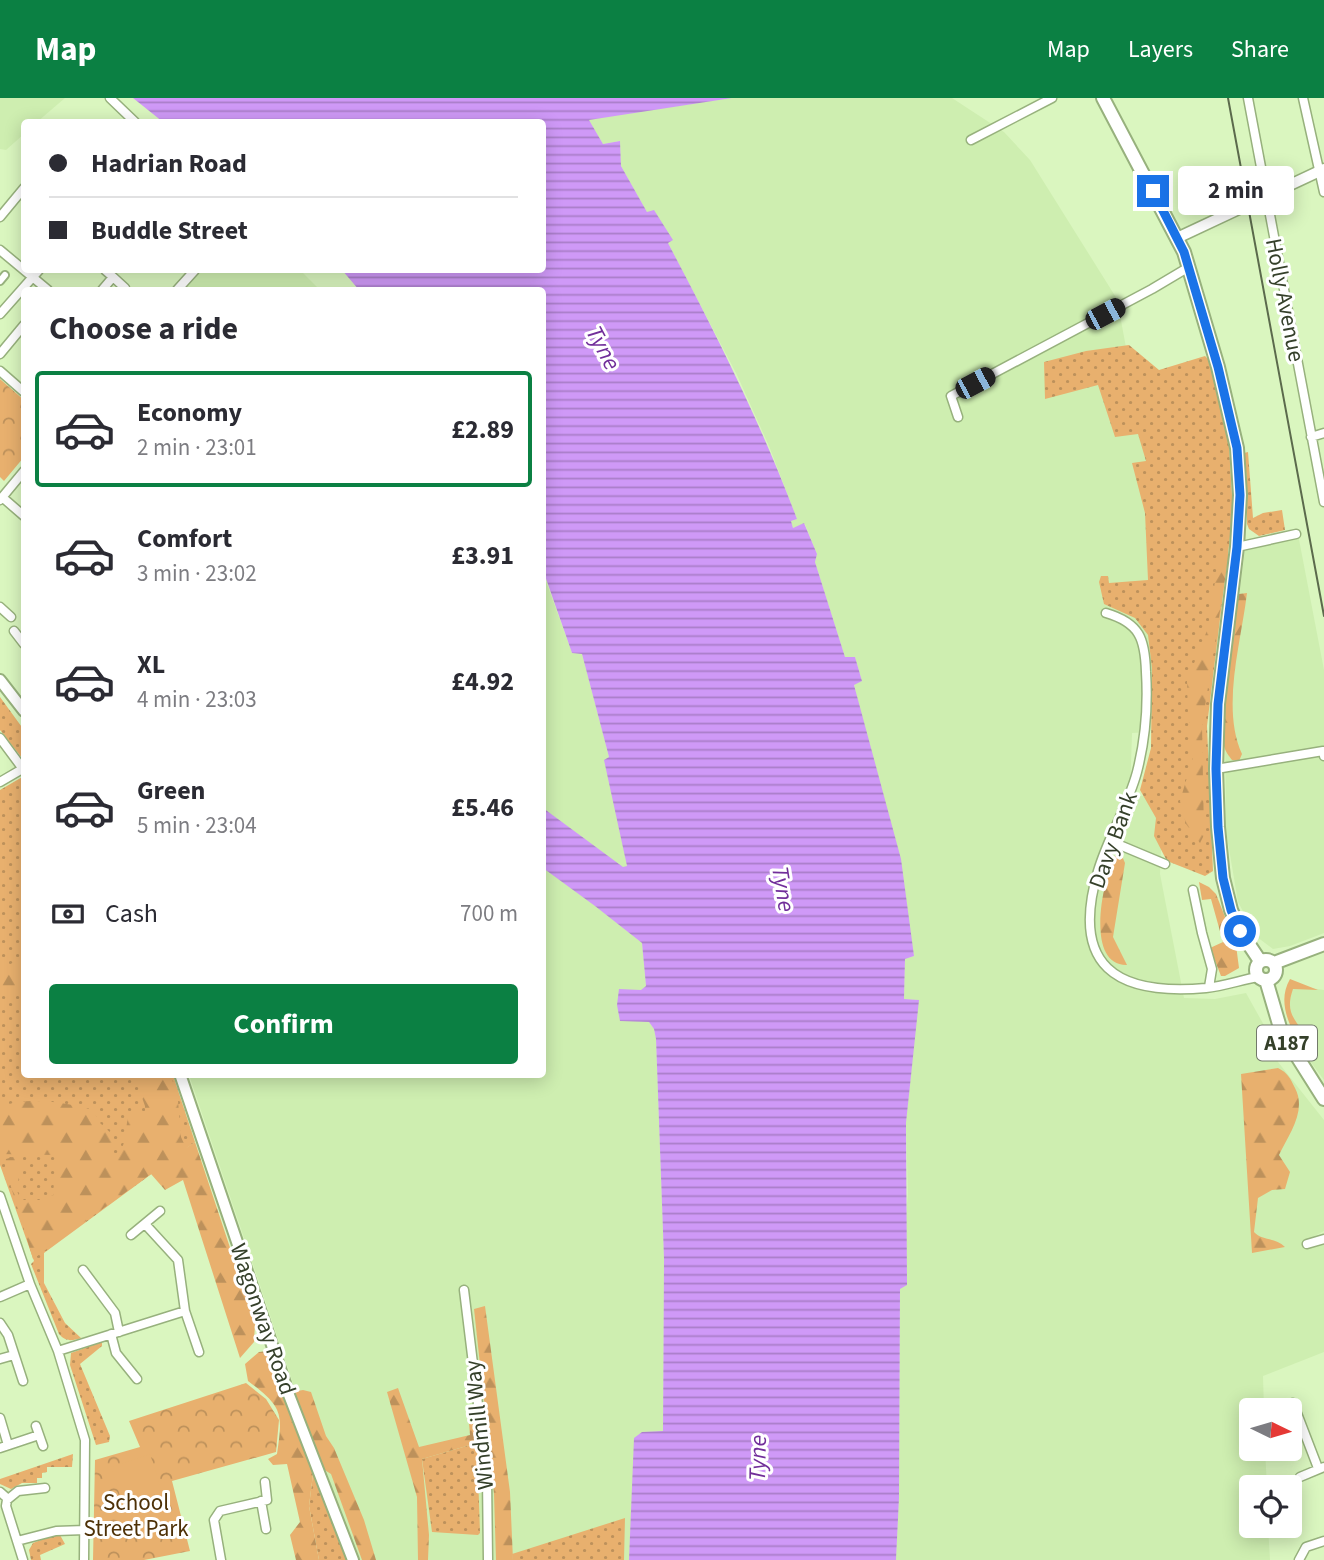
<!DOCTYPE html>
<html lang="en">
<head>
<meta charset="utf-8">
<style>
	:root { --surface:#fff; --page:#f7f7f7; --text:#2b2b33; --muted:#7c7c81; --line:#e1e1e2; --accent:#0b8043 }
	body { margin:0; font-family:"Source Sans 3",sans-serif; background:var(--page); color:var(--text); height:100vh; display:flex; flex-direction:column; font-size:26px; white-space:nowrap }
	* { box-sizing:border-box; margin:0 }
	p { font-size:23px; color:var(--muted) }
	.icon { flex:none; width:38px; height:38px; fill:none; stroke:currentColor; stroke-width:2; stroke-linecap:round; stroke-linejoin:round }
	.map { position:relative; flex:1; overflow:hidden }
	.details { position:absolute; left:21px; top:189px; width:525px; height:791px; display:flex; flex-direction:column; background:var(--surface); border-radius:7px; box-shadow:0 4px 18px #0003 }
	.details>* { flex:none }
	.banner { position:absolute; left:21px; top:21px; width:525px; height:154px; border-radius:7px; box-shadow:0 4px 18px #0003; display:grid; align-content:center; height:154px; padding:0 28px; background:var(--surface) }
	.needle { width:46px; rotate:95deg }
	.tools { position:absolute; left:1239px; top:1300px; display:grid; gap:14px }
	.tools a { display:grid; place-items:center; width:63px; height:63px; border-radius:7px; background:var(--surface); box-shadow:0 4px 18px #0003; font-size:35px }
	.end { position:absolute; width:32px; height:32px; margin:-16px; border:9px solid #1a73e8; background:#fff; box-shadow:0 0 0 4px #fff }
	.from { border-radius:50% }
	.bubble { position:absolute; height:49px; border-radius:7px; background:var(--surface); box-shadow:0 4px 18px #0003; font-size:23px; font-weight:700; line-height:49px; text-align:center }
	.car { position:absolute; width:21px; height:42px; margin:-21px -10px; border-radius:9px; box-shadow:0 0 5px 2px #0007; background:linear-gradient(#222 24%,#8ab4d8 0 40%,#222 0 76%,#8ab4d8 0 86%,#222 0) }
	.banner b { display:flex; align-items:center; gap:24px; height:66px; font-size:26px }
	.banner b+b { border-top:2px solid var(--line) }
	.banner i { width:18px; height:18px; background:var(--text) }
	ul { padding:0; list-style:none }
	li { display:flex; align-items:center; gap:21px; height:116px; margin:0 14px 10px; padding:0 14px; border:4px solid transparent; border-radius:7px }
	li div { flex:1 }
	li b { display:block; font-size:26px }
	li em { font-style:normal; font-weight:700 }
	li.on { border-color:var(--accent) }
	li>.icon { width:63px; height:63px; stroke-width:1.5 }
	h2 { padding:0 28px; font-size:32px; line-height:84px }
	.pay { display:flex; align-items:center; gap:18px; height:77px; padding:0 28px; font-size:26px }
	.pay p { margin-inline-start:auto }
	.button { display:flex; gap:14px; margin-top:auto; padding:14px 28px }
	.button a { flex:1; height:80px; border-radius:7px; background:var(--accent); color:#fff; font-size:28px; font-weight:700; line-height:80px; text-align:center }
	header { display:flex; align-items:center; gap:42px; box-sizing:border-box; height:98px; padding:0 35px; background:var(--accent); color:#fff }
	header strong { font-size:33px }
	nav { display:flex; gap:38px; margin-inline-start:auto; font-size:24px }
	.map>svg:first-child { display:block }
</style>
</head>
<body>
<header>
<strong>Map</strong>
<nav><a>Map</a><a>Layers</a><a>Share</a></nav>
</header>
<div class="map">
<svg width="1324" height="1462" viewBox="0 0 1324 1462">
	<defs>
		<pattern id="grass-dots" width="8" height="8" patternUnits="userSpaceOnUse" patternTransform="scale(1.75)"><rect width="8" height="8" fill="#e8b06e"/><path d="M2 2h.1M6 6h.1" fill="none" stroke="#bd915b" stroke-width="1.8" stroke-linecap="round"/></pattern>
		<pattern id="forest-firs" width="22" height="20" patternUnits="userSpaceOnUse" patternTransform="scale(1.75)"><rect width="22" height="20" fill="#e8b06e"/><path d="M5 1l3.5 6h-7zM16 11l3.5 6h-7z" fill="#bd915b"/></pattern>
		<pattern id="park-crowns" width="20" height="18" patternUnits="userSpaceOnUse" patternTransform="scale(1.75)"><rect width="20" height="18" fill="#e8b06e"/><path d="M2 6a3 3 0 1 1 6 0M12 15a3 3 0 1 1 6 0" fill="none" stroke="#bd915b"/></pattern>
		<pattern id="water-rules" width="6" height="5" patternUnits="userSpaceOnUse" patternTransform="scale(1.75)"><rect width="6" height="5" fill="#cf99f7"/><path d="M0 2.5h6" fill="none" stroke="#a97ec8"/></pattern>
	</defs>
	<rect width="100%" height="100%" fill="#daf6bf"/>
	<path fill="#ceeeb0" d="M 0,0 L 65,0 L 37,24 L 24,24 L 24,36 L 6,52 L 0,51 Z
		M 732,0 L 952,0 L 1004,34 L 1030,62 L 1117,201 L 1130,271 L 1169,438 L 1150,634 L 1132,635 L 1130,697 L 1163,699 L 1160,776 L 1184,900 L 1215,901 L 1246,895 L 1265,929 L 1278,964 L 1324,1022 L 1324,1133 L 1305,1143 L 1324,1141 L 1324,1254 L 1263,1278 L 1264,1312 L 1251,1312 L 1251,1351 L 1265,1351 L 1267,1389 L 1251,1390 L 1251,1428 L 1268,1428 L 1270,1462 L 896,1462 L 899,1400 L 900,1191 L 908,1095 L 906,1025 L 918,902 L 904,901 L 905,861 L 914,858 L 854,586 L 862,583 L 855,559 L 845,559 L 815,464 L 817,456 L 805,426 L 793,430 L 791,423 L 797,421 L 769,348 L 737,277 L 668,145 L 672,142 L 647,114 L 621,68 L 620,43 L 603,46 L 588,21 Z
		M 202,172 L 300,172 L 320,192 L 185,192 Z
		M 1297,431 L 1324,572 L 1324,835 L 1290,848 L 1273,851 L 1257,839 L 1238,804 L 1226,733 L 1225,616 L 1246,443 Z
		M 543,475 L 572,555 L 582,556 L 609,659 L 627,769 L 596,808 L 642,845 L 646,888 L 620,922 L 649,924 L 654,931 L 656,941 L 664,1161 L 663,1333 L 658,1462 L 359,1462 L 295,1291 L 189,977 L 542,976 Z
		M 1290,887 L 1324,892 L 1324,982 L 1310,963 L 1310,952 L 1288,912 Z"/>
	<path fill="url(#grass-dots)" d="M 1129,247 L 1159,272 L 1205,258 L 1209,262 L 1229,347 L 1233,414 L 1207,628 L 1213,773 L 1205,778 L 1167,763 L 1154,738 L 1156,720 L 1140,692 L 1151,650 L 1152,570 L 1148,537 L 1135,520 L 1104,506 L 1099,484 L 1101,478 L 1108,478 L 1109,485 L 1148,482 L 1145,415 L 1132,365 L 1146,363 L 1138,336 L 1115,339 L 1098,287 L 1045,301 L 1044,264 L 1086,253 Z
		M 1248,354 L 1253,420 L 1263,415 L 1282,412 L 1285,432 L 1259,438 L 1249,431 L 1247,426 L 1247,382 L 1244,355 Z
		M 0,599 L 24,632 L 24,658 L 22,660 L 0,632 Z
		M 24,678 L 24,976 L 173,977 L 195,1044 L 44,1155 L 44,1185 L 65,1225 L 81,1240 C 72,1243 66,1244 59,1236 L 31,1166 L 34,1163 L 0,1067 L 0,692 Z
		M 102,1244 L 102,1248 L 80,1266 L 110,1338 L 109,1344 L 96,1347 L 70,1267 L 71,1255 Z
		M 477,1345 L 480,1435 L 478,1437 L 432,1434 L 422,1361 Z
		M 73,1356 L 72,1369 L 47,1369 L 47,1374 L 42,1375 L 42,1380 L 37,1380 L 37,1385 L 22,1385 L 11,1391 L 0,1386 L 0,1381 Z
		M 313,1376 L 349,1462 L 319,1462 L 309,1408 Z
		M 625,1420 L 624,1462 L 513,1462 L 512,1456 Z
		M 54,1437 L 60,1437 L 65,1446 L 40,1457 L 41,1462 L 31,1462 L 29,1452 L 33,1445 Z"/>
	<path fill="url(#forest-firs)" d="M 1229,456 L 1202,627 L 1204,737 L 1200,745 L 1186,726 L 1180,703 L 1193,659 L 1188,615 L 1187,583 L 1208,530 L 1219,457 Z
		M 1247,495 C 1241,545 1221,610 1242,656 L 1239,663 L 1232,662 C 1229,658 1225,653 1224,648 C 1213,618 1233,529 1239,496 Z
		M 1115,758 L 1122,758 L 1125,765 L 1113,839 L 1127,867 C 1084,868 1103,780 1115,758 Z
		M 1199,784 L 1209,789 L 1216,796 L 1236,847 L 1239,870 L 1225,878 L 1221,878 L 1210,850 L 1223,844 L 1211,801 L 1202,802 Z
		M 21,861 L 24,861 L 24,899 L 0,892 L 0,871 Z
		M 1290,881 L 1318,892 L 1293,891 C 1282,922 1304,923 1307,948 L 1302,951 C 1291,930 1276,905 1290,881 Z
		M 1278,970 C 1288,975 1290,980 1295,990 C 1307,1013 1289,1036 1279,1057 L 1290,1074 L 1285,1091 L 1272,1092 L 1258,1100 L 1254,1134 C 1262,1143 1275,1139 1285,1149 L 1252,1155 L 1241,976 Z
		M 134,977 L 171,977 L 178,1003 L 181,1039 L 186,1050 L 195,1044 L 255,1225 L 254,1244 L 240,1260 L 183,1082 L 165,1092 L 151,1076 L 33,1161 L 5,1069 L 6,1061 L 16,1058 L 21,1061 L 17,1093 L 21,1102 L 41,1102 L 53,1097 L 56,1061 L 54,1057 L 0,1056 L 0,1009 C 27,998 65,1004 93,1012 L 100,1025 L 114,1038 L 110,1059 L 118,1058 L 124,1045 L 128,1018 L 132,1015 L 137,1016 L 142,1022 L 145,1019 L 145,1008 Z
		M 485,1208 L 510,1394 L 513,1462 L 496,1462 L 494,1396 L 474,1211 Z
		M 267,1253 L 313,1376 L 309,1408 L 319,1462 L 296,1462 L 290,1437 L 300,1424 L 287,1366 L 273,1367 L 268,1361 L 277,1356 C 283,1315 283,1309 248,1283 L 245,1266 L 259,1254 Z
		M 398,1290 L 419,1349 L 470,1337 L 469,1326 L 475,1326 L 477,1345 L 422,1361 L 429,1437 L 428,1462 L 418,1462 L 417,1399 L 387,1294 Z
		M 303,1292 L 311,1294 L 326,1338 L 334,1350 L 364,1422 L 376,1462 L 362,1462 L 331,1376 L 323,1371 L 292,1294 Z"/>
	<path fill="url(#park-crowns)" d="M 0,281 L 24,302 L 24,359 L 4,383 L 0,379 Z
		M 246,1285 L 266,1301 L 279,1322 L 276,1354 L 172,1383 L 190,1453 L 144,1462 L 93,1462 L 95,1362 L 140,1349 L 129,1323 Z"/>
	<path fill="#e8b06e" d="M 150,1356 L 162,1394 L 123,1407 L 111,1369 Z"/>
	<path fill="url(#water-rules)" d="M 133,0 L 732,0 L 589,22 L 603,46 L 620,43 L 621,68 L 647,114 L 654,112 L 673,142 L 668,145 C 717,238 760,323 797,421 L 791,423 L 793,430 L 804,425 L 817,456 L 815,464 L 845,559 L 855,559 L 862,583 L 854,587 L 901,761 L 914,858 L 905,861 L 904,901 L 919,902 L 906,1025 L 907,1187 L 900,1191 L 899,1400 L 896,1462 L 629,1462 L 634,1340 L 642,1334 L 663,1333 L 664,1161 L 656,941 L 654,931 L 649,924 L 620,923 L 617,907 L 619,891 L 641,892 L 646,888 L 642,845 L 595,808 L 543,770 L 543,710 L 623,769 L 627,768 L 604,662 L 609,659 L 582,556 L 572,555 L 543,472 L 542,192 L 359,192 L 342,172 L 542,172 L 542,24 L 163,24 Z"/>
	<g fill="none" stroke-linecap="round" stroke-linejoin="round">
		<g stroke="#97b17d" stroke-width="10">
			<path id="pedestrian" d="M 0,183 L 5,177"/>
		</g>
		<g stroke="#97b17d" stroke-width="11">
			<path id="minor" d="M 110,0 L 135,24
				M 1248,0 L 1324,404
				M 1303,0 L 1324,94
				M 971,42 L 1052,0
				M 0,119 L 24,90
				M 0,152 L 48,192
				M 113,179 L 125,190
				M 102,192 L 113,179 L 105,172
				M 177,192 L 195,172
				M 0,216 L 39,172
				M 0,256 L 24,227
				M 0,273 L 24,294
				M 958,319 L 951,298 L 1152,191 L 1189,169
				M 1311,339 L 1324,335
				M 2,399 L 24,418
				M 0,402 L 24,373
				M 1237,449 L 1296,436
				M 0,509 L 11,519
				M 1106,515 C 1140,525 1145,541 1146,574 C 1148,606 1145,643 1137,674 C 1128,708 1108,739 1098,773 C 1070,868 1116,898 1206,890 C 1224,888 1241,882 1258,879
				M 14,533 L 24,546
				M 0,640 L 23,671
				M 1216,671 L 1323,653 L 1324,658
				M 0,684 L 24,670
				M 1110,743 L 1165,766
				M 1193,792 L 1202,835 L 1212,871 L 1209,889
				M 0,1098 L 30,1186 L 58,1253 L 85,1342 L 84,1462
				M 145,1126 L 178,1162 L 185,1213 L 199,1254
				M 131,1137 L 160,1113
				M 1307,1146 L 1324,1141
				M 83,1172 L 115,1215 L 119,1234
				M 464,1192 L 487,1380 L 488,1462
				M 0,1199 L 30,1186
				M 0,1225 L 8,1237 L 23,1283
				M 111,1236 L 116,1255 L 137,1281
				M 58,1253 L 185,1213
				M 0,1261 L 14,1257
				M 1293,1305 L 1318,1370
				M 0,1320 L 8,1347
				M 36,1328 L 43,1348
				M 0,1350 L 39,1337
				M 1300,1379 L 1324,1369
				M 0,1394 L 8,1401
				M 261,1403 L 266,1431
				M 17,1443 L 56,1433 L 85,1432
				M 23,1462 L 6,1408 L 7,1402 L 18,1393 L 45,1390
				M 221,1462 L 214,1422 L 220,1413 L 267,1402 L 265,1384
				M 1299,1462 L 1306,1449 L 1324,1443"/>
		</g>
		<g stroke="#97b17d" stroke-width="13">
			<path id="tertiary" d="M 1177,140 L 1324,71"/>
		</g>
		<g stroke="#97b17d" stroke-width="14">
			<path id="secondary" d="M 0,582 L 24,613
				M 180,976 L 289,1297 L 353,1462"/>
		</g>
		<g stroke="#97b17d" stroke-width="16">
			<path id="primary" d="M 1103,0 L 1184,154 L 1218,269 L 1237,350 L 1240,397 L 1237,449 L 1218,606 L 1216,671 L 1218,729 L 1223,780 L 1231,812 L 1240,833 L 1260,863
				M1256 872a10 10 0 1 1 20 0a10 10 0 1 1-20 0Z
				M 1274,865 L 1324,846
				M 1266,882 L 1281,933 L 1324,1001"/>
		</g>
		<use href="#pedestrian" stroke="#fff" stroke-width="6"/>
		<use href="#minor" stroke="#fff" stroke-width="8"/>
		<use href="#tertiary" stroke="#fff" stroke-width="10"/>
		<use href="#secondary" stroke="#fff" stroke-width="10"/>
		<use href="#primary" stroke="#fff" stroke-width="12"/>
		<path stroke="#5b6a4c" stroke-width="2" d="M 1228,0 L 1324,518"/>
	</g>
	<g fill="none" stroke-linecap="round" stroke-linejoin="round">
		<path stroke="#1a73e8" stroke-width="9" d="M 1153,93 L 1184,154 L 1218,269 L 1237,350 L 1240,397 L 1237,449 L 1218,606 L 1216,671 L 1218,729 L 1223,780 L 1231,812 L 1240,833"/>
	</g>
	<g text-anchor="middle" dominant-baseline="central" stroke-width="6" stroke-linejoin="round" paint-order="stroke">
		<rect fill="#fff" stroke="#72796a" stroke-width="2" x="1257" y="927.5" width="60" height="35" rx="5"/>
		<g font-size="21" font-weight="bold" fill="#35402a">
			<text x="1287" y="945">A187</text>
		</g>
		<g font-size="23" fill="#35402a" stroke="#fff">
			<text transform="translate(1285 202) rotate(79)">Holly Avenue</text>
			<text transform="translate(1113 742) rotate(-70)">Davy Bank</text>
			<text transform="translate(263 1221) rotate(71)">Wagonway Road</text>
			<text transform="translate(479 1327) rotate(-96)">Windmill Way</text>
		</g>
		<g font-size="23" fill="#4e3107" stroke="#fff">
			<text x="136" y="1404">School<tspan x="136" dy="26">Street Park</tspan></text>
		</g>
		<g font-size="24" font-style="italic" fill="#712e9a" stroke="#fff">
			<text transform="translate(603 250) rotate(62)">Tyne</text>
			<text transform="translate(783 791) rotate(81)">Tyne</text>
			<text transform="translate(758 1360) rotate(-89)">Tyne</text>
		</g>
	</g>
</svg>
<div class="tools">
<a><svg class="needle" viewBox="-14 -14 28 28"><path d="M0-13l5 13h-10z" fill="#e53935"/><path d="M0 13l5-13h-10z" fill="#7c7c81"/></svg></a>
<a><svg class="icon" aria-label="locate" viewBox="0 0 24 24"><circle cx="12" cy="12" r="6"/><path d="M12 2v4M12 18v4M2 12h4M18 12h4"/></svg></a>
</div>
<i class="end from" style="left:1240px;top:833px"></i>
<i class="end" style="left:1153px;top:93px"></i>
<div class="bubble" style="left:1178px;top:68px;width:116px">2 min</div>
<i class="car" style="left:1105px;top:216px;rotate:62deg"></i>
<i class="car" style="left:975px;top:285px;rotate:62deg"></i>
<div class="banner">
<b><i class="from"></i>Hadrian Road</b>
<b><i></i>Buddle Street</b>
</div>
<section class="details">
<h2>Choose a ride</h2>
<ul>
<li class="on"><svg class="icon" aria-label="car" viewBox="0 0 24 24"><path d="M5 17H2v-5l4-1 3-4h7l3 4 3 1v5h-3M9 17h6M6 11h13"/><circle cx="7" cy="17" r="2"/><circle cx="17" cy="17" r="2"/></svg><div><b>Economy</b><p>2 min · 23:01</p></div><em>£2.89</em></li>
<li><svg class="icon" aria-label="car" viewBox="0 0 24 24"><path d="M5 17H2v-5l4-1 3-4h7l3 4 3 1v5h-3M9 17h6M6 11h13"/><circle cx="7" cy="17" r="2"/><circle cx="17" cy="17" r="2"/></svg><div><b>Comfort</b><p>3 min · 23:02</p></div><em>£3.91</em></li>
<li><svg class="icon" aria-label="car" viewBox="0 0 24 24"><path d="M5 17H2v-5l4-1 3-4h7l3 4 3 1v5h-3M9 17h6M6 11h13"/><circle cx="7" cy="17" r="2"/><circle cx="17" cy="17" r="2"/></svg><div><b>XL</b><p>4 min · 23:03</p></div><em>£4.92</em></li>
<li><svg class="icon" aria-label="car" viewBox="0 0 24 24"><path d="M5 17H2v-5l4-1 3-4h7l3 4 3 1v5h-3M9 17h6M6 11h13"/><circle cx="7" cy="17" r="2"/><circle cx="17" cy="17" r="2"/></svg><div><b>Green</b><p>5 min · 23:04</p></div><em>£5.46</em></li>
</ul>
<div class="pay"><svg class="icon" aria-label="cash" viewBox="0 0 24 24"><path d="M3 7h18v10H3z"/><circle cx="12" cy="12" r="2"/></svg>Cash<p>700 m</p></div>
<div class="button"><a>Confirm</a></div>
</section>
</div>
</body>
</html>
